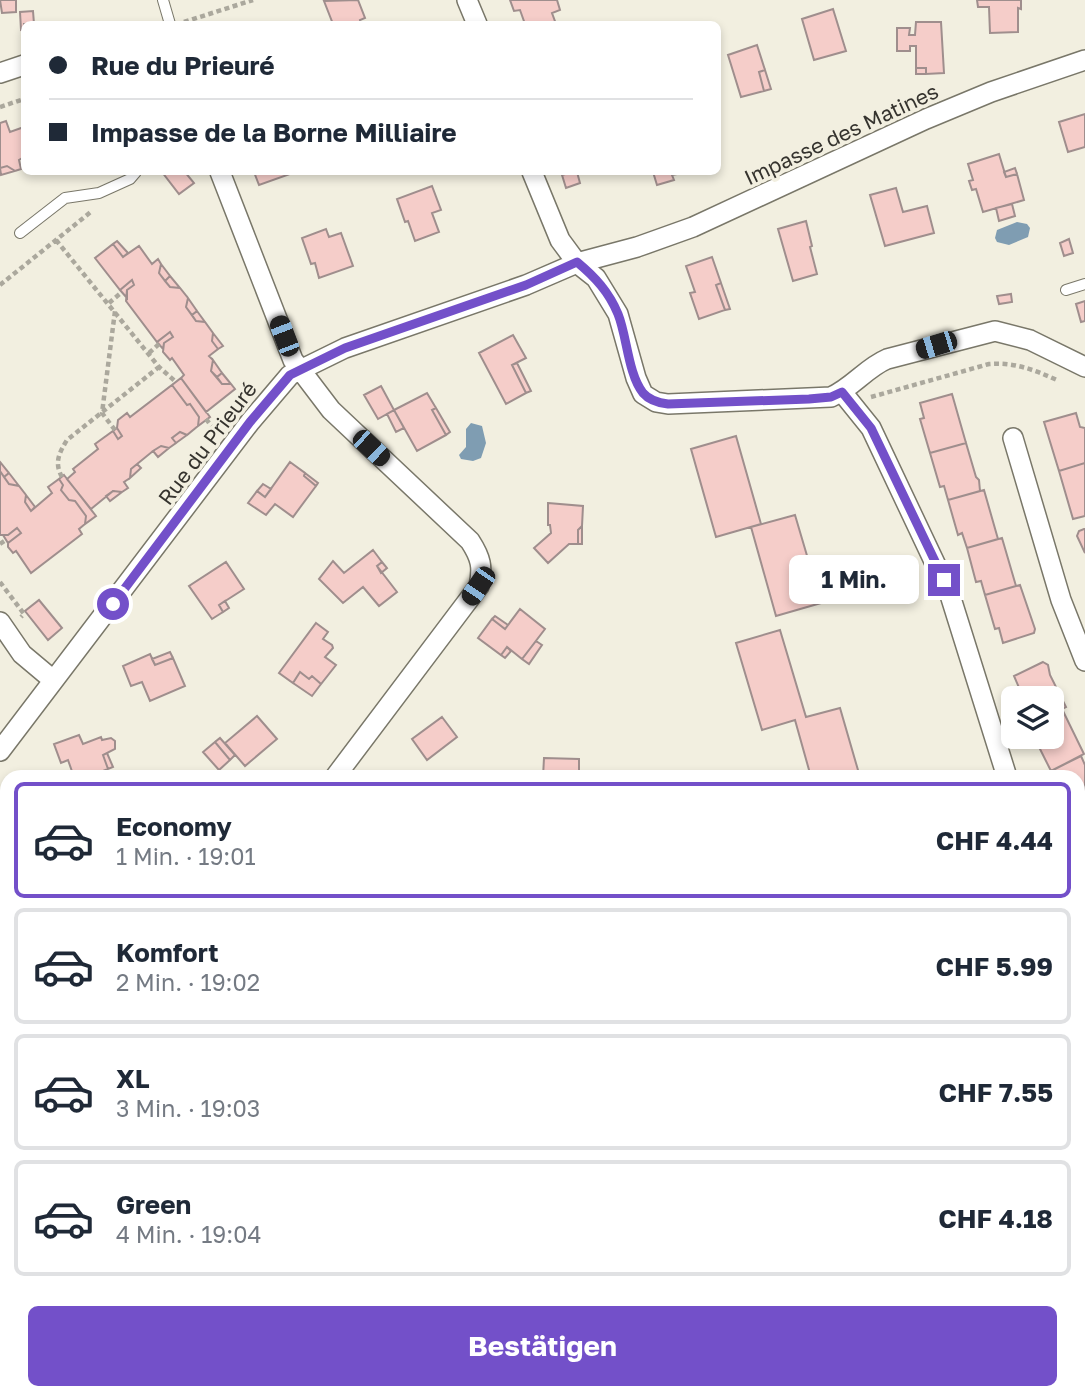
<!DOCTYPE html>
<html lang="de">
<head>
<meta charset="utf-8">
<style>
	:root { --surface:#fff; --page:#f2f2f3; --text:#1f2937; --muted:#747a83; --line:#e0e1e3; --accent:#7350c9 }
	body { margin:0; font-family:"Golos Text",sans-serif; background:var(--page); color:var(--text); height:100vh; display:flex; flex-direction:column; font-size:26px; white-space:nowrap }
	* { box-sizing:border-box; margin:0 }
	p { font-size:23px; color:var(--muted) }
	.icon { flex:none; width:38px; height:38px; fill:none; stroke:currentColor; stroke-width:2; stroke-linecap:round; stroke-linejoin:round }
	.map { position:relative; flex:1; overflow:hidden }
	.details { position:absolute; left:0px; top:770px; width:1085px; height:630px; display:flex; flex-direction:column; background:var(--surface); border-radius:21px 21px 0 0; box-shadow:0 4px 10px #0003 }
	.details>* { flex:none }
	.guide { position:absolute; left:21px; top:21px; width:700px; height:154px; border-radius:10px; box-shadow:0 4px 10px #0003; display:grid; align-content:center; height:154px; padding:0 28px; background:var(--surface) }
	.fabs { position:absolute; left:1001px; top:686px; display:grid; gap:14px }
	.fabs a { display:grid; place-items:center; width:63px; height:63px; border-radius:10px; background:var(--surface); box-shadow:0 4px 10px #0003; font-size:35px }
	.end { position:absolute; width:32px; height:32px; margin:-16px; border:9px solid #7350c9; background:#fff; box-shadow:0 0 0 4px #fff }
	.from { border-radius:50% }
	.bubble { position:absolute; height:49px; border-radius:10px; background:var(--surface); box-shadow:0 4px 10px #0003; font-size:23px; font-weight:700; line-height:49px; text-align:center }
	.car { position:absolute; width:21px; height:42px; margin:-21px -10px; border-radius:9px; box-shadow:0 0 5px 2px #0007; background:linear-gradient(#222 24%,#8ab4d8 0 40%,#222 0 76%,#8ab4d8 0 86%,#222 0) }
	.guide b { display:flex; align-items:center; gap:24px; height:66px; font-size:26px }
	.guide b+b { border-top:2px solid var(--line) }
	.guide i { width:18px; height:18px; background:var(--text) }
	ul { padding:12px 0 0; list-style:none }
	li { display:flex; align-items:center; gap:21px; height:116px; margin:0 14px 10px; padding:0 14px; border:4px solid var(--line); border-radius:10px }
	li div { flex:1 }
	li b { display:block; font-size:26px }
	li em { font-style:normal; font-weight:700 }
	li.active { border-color:var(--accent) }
	li>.icon { width:63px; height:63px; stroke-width:1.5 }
	.cta { display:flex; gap:14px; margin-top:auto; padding:14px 28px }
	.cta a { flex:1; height:80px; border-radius:10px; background:var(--accent); color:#fff; font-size:28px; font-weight:700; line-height:80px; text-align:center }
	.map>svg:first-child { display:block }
</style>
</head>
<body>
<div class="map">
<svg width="1085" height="1400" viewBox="0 0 1085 1400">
	<rect width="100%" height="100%" fill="#f2efe0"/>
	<path fill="#7f9db2" d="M 1017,222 L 1027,224 L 1030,228 L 1028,237 L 1009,245 L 997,242 L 995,238 L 997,230 Z
		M 471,423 L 482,426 L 486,443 L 481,458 L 473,461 L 461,459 L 459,455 L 466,447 L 466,429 Z"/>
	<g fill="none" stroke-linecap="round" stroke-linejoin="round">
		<path stroke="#7f9db2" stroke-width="7" d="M 10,1393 L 20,1400"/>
	</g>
	<path fill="#f5cdc9" stroke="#9f8e8d" stroke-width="2" d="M 0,0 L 16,0 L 16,12 L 2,13 Z
		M 358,0 L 365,18 L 360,20 L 361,24 L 333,24 L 324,1 Z
		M 510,0 L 557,0 L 560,10 L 552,13 L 556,24 L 525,24 L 520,10 L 514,11 Z
		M 977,0 L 1021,0 L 1021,9 L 1018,8 L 1018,32 L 990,33 L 989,7 L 978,7 Z
		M 833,9 L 846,51 L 814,60 L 802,19 Z
		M 33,11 L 34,24 L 24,24 L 24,29 L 21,30 L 20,12 Z
		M 916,22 L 941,22 L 944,73 L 926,74 L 926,68 L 916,68 L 916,46 L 910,46 L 910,51 L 897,51 L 897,28 L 910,28 L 909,35 L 915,35 Z
		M 757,45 L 765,70 L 759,72 L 764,91 L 741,97 L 728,55 Z
		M 916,68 L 926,68 L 926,74 L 916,74 Z
		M 765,70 L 771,89 L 764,91 L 759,72 Z
		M 1085,114 L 1085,147 L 1068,152 L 1059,122 Z
		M 6,121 L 10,132 L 24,127 L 24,157 L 19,160 L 21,169 L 15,171 L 7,166 L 0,168 L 0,123 Z
		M 999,154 L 1006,177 L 1017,174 L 1024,200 L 983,212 L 976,189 L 972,190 L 969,181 L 973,180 L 968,164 Z
		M 7,166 L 15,171 L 1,175 L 0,168 Z
		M 1015,168 L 1017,174 L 1006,177 L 1004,172 Z
		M 162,172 L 185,172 L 194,183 L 179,194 Z
		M 254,172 L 289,172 L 290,174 L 259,185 Z
		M 572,172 L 577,172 L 580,183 L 566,188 L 562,175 Z
		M 653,172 L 687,172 L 672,175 L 674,180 L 657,185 Z
		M 432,186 L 441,210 L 432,213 L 439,232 L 415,241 L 408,221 L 405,222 L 397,199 Z
		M 896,188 L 903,212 L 927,206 L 934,233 L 885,246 L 870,195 Z
		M 1012,204 L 1015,216 L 999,221 L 996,208 Z
		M 806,221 L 812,246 L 810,247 L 817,274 L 793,281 L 778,229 Z
		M 326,229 L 329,237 L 341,233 L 353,266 L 319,278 L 315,263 L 311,264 L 302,238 Z
		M 1069,239 L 1073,253 L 1064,256 L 1060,243 Z
		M 117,241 L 128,253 L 123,257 L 113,244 Z
		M 113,244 L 123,257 L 139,246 L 152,264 L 158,259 L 161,264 L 159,273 L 170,287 L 180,288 L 188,298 L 186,307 L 196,321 L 205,322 L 213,333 L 212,341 L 218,349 L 209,356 L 213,360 L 211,371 L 222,384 L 231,384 L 235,389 L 206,412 L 181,378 L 184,375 L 172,358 L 170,360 L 163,352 L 164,343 L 173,337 L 170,332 L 157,342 L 126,301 L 127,290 L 134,285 L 132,280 L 120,290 L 95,258 Z
		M 712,257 L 721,283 L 716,285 L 725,310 L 699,319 L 690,293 L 695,292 L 686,266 Z
		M 161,264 L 170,276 L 165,281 L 159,273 Z
		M 170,276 L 180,288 L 170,287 L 165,281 Z
		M 132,280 L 134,285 L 127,290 L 127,298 L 120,290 Z
		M 721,283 L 730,309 L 725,310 L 716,285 Z
		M 1011,294 L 1012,302 L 999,304 L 997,296 Z
		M 188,298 L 197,311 L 192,315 L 186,307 Z
		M 1085,301 L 1085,321 L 1081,322 L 1076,304 Z
		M 197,311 L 205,322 L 196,321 L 192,315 Z
		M 170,332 L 173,337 L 164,343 L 163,349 L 157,342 Z
		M 213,333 L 223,346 L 218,349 L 212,341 Z
		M 513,335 L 526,358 L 512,365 L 526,393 L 506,404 L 479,353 Z
		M 213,360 L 222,373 L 217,377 L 211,371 Z
		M 517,363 L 531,391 L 526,393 L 512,365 Z
		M 222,373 L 231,384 L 222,384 L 217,377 Z
		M 181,378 L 210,417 L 198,426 L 199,417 L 190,404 L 187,405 L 172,385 Z
		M 172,385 L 187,405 L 190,404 L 199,417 L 198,426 L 187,435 L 180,432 L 172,438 L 176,443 L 169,448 L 161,446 L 153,451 L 131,469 L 130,478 L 124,482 L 128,488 L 122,492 L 113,491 L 91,509 L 67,479 L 75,472 L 73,469 L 98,449 L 95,444 L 113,431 L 118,439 L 122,436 L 117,428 L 118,420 L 127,413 L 130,417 Z
		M 381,386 L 394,410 L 378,419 L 364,395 Z
		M 427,393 L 436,408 L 432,410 L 446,435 L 417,451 L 394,410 Z
		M 952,394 L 966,443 L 930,453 L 920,419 L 924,418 L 920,403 Z
		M 436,408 L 450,432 L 446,435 L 432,410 Z
		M 394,410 L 404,428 L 396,432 L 387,414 Z
		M 1076,413 L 1080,427 L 1085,428 L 1085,463 L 1059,471 L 1044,422 Z
		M 117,428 L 122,436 L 118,439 L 113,431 Z
		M 180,432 L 187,435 L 176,443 L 172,438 Z
		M 736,436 L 761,524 L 716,537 L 691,449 Z
		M 966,443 L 976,477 L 979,480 L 980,491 L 948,500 L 944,486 L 940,487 L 930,453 Z
		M 161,446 L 169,448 L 158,457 L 153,451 Z
		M 0,462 L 9,473 L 4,477 L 0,471 Z
		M 290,462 L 305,473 L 304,476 L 316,486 L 293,517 L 275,504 L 266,515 L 248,503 L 257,491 L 265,497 Z
		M 1085,463 L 1085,516 L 1073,519 L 1059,471 Z
		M 137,464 L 141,468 L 130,478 L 131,469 Z
		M 0,471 L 9,484 L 19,486 L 26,495 L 25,502 L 31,511 L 52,493 L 48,487 L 59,479 L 63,485 L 61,490 L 69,500 L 75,501 L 86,516 L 85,524 L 79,529 L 82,534 L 31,573 L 16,551 L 13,553 L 8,547 L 8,543 L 21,533 L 17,528 L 8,535 L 0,535 Z
		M 9,473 L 19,486 L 9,484 L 4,477 Z
		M 305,473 L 318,483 L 316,486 L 304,476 Z
		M 64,475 L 96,516 L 85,524 L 86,516 L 75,501 L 69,500 L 61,490 L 63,485 L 59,479 Z
		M 263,484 L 271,489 L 265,497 L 257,491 Z
		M 984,490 L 998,539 L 967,548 L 962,533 L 958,535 L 948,500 Z
		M 113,491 L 122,492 L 110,501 L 106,496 Z
		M 26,495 L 35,507 L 31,511 L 25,502 Z
		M 548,503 L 583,506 L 582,526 L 578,530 L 578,544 L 569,544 L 548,563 L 534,548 L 551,533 L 550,525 L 548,525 Z
		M 795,515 L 821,603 L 776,616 L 751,527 Z
		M 582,526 L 582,544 L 578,544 L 578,530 Z
		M 17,528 L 21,533 L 8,543 L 3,535 L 8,535 Z
		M 1084,529 L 1085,529 L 1085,553 L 1077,536 L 1079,531 Z
		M 1002,538 L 1016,586 L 985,595 L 981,581 L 976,582 L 967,548 Z
		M 373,550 L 382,562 L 377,566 L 397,592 L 379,606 L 363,587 L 343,603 L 319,579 L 333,561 L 344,573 Z
		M 226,562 L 244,589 L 219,605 L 223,612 L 212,619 L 189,586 Z
		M 382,562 L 387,568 L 381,573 L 377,566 Z
		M 1020,585 L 1035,629 L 1034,633 L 1003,643 L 999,628 L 995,629 L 985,595 Z
		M 39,600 L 62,628 L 48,640 L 25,611 Z
		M 225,601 L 229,608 L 223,612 L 219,605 Z
		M 520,609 L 545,629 L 522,659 L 507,647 L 501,655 L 478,638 L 492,619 L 505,629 Z
		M 495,616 L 508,625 L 505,629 L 492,619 Z
		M 316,623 L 328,632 L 323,639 L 332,645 L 333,648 L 325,657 L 336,665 L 321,684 L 312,676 L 309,679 L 300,672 L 293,683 L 279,673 Z
		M 780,630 L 806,717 L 840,708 L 860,777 L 811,777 L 795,720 L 762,730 L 736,643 Z
		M 536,641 L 542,645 L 529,664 L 522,659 Z
		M 507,647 L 511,651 L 505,658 L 501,655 Z
		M 170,652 L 173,658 L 155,665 L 152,659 Z
		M 150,654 L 155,665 L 173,658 L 185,686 L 150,701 L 142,682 L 131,686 L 123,666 Z
		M 1043,662 L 1048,665 L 1050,675 L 1066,707 L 1052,714 L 1052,698 L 1020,698 L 1017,692 L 1020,690 L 1014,676 Z
		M 300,672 L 309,679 L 312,676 L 321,684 L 312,696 L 293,683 Z
		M 1062,709 L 1084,754 L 1051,771 L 1035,739 L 1052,737 L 1052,714 Z
		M 257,716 L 277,739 L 245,766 L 225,743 Z
		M 442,717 L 457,737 L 427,760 L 412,739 Z
		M 79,735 L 83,744 L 101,737 L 102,740 L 111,738 L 115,741 L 115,749 L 103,755 L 108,769 L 88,777 L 74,777 L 68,760 L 61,763 L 54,744 Z
		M 220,738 L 235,755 L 230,760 L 215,742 Z
		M 215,742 L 230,760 L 219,770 L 203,752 Z
		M 107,753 L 113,767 L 108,769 L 103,755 Z
		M 1081,756 L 1085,765 L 1085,810 L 1078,814 L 1078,777 L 1054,777 L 1051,771 Z
		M 544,758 L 579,759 L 579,777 L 543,777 Z
		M 1085,810 L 1085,849 L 1078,835 L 1078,814 Z
		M 7,813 L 7,871 L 1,849 L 6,848 L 0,825 L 0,815 Z
		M 1085,904 L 1085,943 L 1078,925 L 1078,906 Z
		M 7,1200 L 7,1262 L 6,1264 L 0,1259 L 0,1207 Z
		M 1085,1261 L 1085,1316 L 1078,1316 L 1078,1262 Z
		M 1085,1351 L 1085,1393 L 1070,1394 L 1078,1393 L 1078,1352 Z
		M 663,1393 L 690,1393 L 690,1398 L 663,1396 Z"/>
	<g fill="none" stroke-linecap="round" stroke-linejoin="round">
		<g stroke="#797769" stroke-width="12">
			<path id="service" d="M 163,0 L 170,24
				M 20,233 L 65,198 L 99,193 L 130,179 L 136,172
				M 1066,290 L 1085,284"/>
		</g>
		<g stroke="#797769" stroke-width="22">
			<path id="minor" d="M 467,0 L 477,24
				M 0,73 L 24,65
				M 220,172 L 293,360 L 331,410 L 470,541 C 481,558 483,567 479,586 L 335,777
				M 532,172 L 560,240 L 577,263 L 596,278 L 618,314 L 636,378 L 643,394 L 656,402 L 668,404 L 831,397 C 853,387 866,368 887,359 L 995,331 L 1030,340 L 1085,367
				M 842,392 L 871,428 L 950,595 L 1007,777
				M 1013,438 L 1061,600 L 1085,661
				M 0,622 L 22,654 L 53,680
				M 0,751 L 250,422 L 290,375 L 345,348 L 526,285 L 577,263 L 637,247 L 693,227 L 926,119 L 991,92 L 1085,60
				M 1078,1004 L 1085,1003
				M 0,1083 L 7,1089"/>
		</g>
		<path stroke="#aba89d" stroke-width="4.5" stroke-dasharray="5 3.5" stroke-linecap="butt" d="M 184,22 L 253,0
			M 0,107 L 24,99
			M 56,240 L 159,367 L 176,382
			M 0,285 L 92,211
			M 109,303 L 122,292
			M 149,353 L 159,344
			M 871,397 L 989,364 C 1015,362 1034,370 1057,380
			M 206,419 L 216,432
			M 115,430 L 102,413 L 115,311
			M 62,477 C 54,463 59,453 67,440 L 159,367
			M 0,544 L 6,540
			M 0,582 L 24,614 L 21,617
			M 1078,1229 L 1085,1228"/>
		<use href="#service" stroke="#fff" stroke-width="10"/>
		<use href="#minor" stroke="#fff" stroke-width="19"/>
	</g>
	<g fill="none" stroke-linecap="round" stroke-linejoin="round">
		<path stroke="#7350c9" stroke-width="9" d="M 113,604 L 250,422 L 290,375 L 345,348 L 526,285 L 577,262 C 595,277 609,292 618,314 C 627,336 628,374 643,393 C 649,400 659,403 668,404 L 809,399 L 831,397 L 842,392 L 871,428 L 944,580"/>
	</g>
	<g text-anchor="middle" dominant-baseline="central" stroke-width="7" stroke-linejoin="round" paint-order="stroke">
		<g font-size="21" fill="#35332e" stroke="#f2efe0">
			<text transform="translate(841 134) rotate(-25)">Impasse des Matines</text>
			<text transform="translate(207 443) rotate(-53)">Rue du Prieuré</text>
		</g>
	</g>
</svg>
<div class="fabs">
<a><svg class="icon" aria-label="layers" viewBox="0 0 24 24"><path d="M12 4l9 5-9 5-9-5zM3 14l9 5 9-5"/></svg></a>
</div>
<i class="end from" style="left:113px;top:604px"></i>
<i class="end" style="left:944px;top:580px"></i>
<div class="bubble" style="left:789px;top:555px;width:130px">1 Min.</div>
<i class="car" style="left:284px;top:336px;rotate:339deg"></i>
<i class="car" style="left:936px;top:345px;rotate:253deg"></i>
<i class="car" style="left:371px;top:448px;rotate:133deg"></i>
<i class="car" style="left:478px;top:586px;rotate:214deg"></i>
<div class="guide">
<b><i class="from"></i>Rue du Prieuré</b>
<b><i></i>Impasse de la Borne Milliaire</b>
</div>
<section class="details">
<ul>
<li class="active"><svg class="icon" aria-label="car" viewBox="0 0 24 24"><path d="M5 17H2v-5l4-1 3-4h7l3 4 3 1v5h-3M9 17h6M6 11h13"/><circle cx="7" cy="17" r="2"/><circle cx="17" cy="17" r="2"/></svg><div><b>Economy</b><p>1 Min. · 19:01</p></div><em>CHF 4.44</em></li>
<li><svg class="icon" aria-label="car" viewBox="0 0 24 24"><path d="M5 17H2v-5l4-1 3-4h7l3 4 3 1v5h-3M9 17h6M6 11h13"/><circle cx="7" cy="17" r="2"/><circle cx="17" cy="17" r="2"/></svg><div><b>Komfort</b><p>2 Min. · 19:02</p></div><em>CHF 5.99</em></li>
<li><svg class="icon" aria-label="car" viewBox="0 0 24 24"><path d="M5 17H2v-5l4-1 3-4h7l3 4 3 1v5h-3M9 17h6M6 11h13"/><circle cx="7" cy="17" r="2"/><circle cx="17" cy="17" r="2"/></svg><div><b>XL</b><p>3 Min. · 19:03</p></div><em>CHF 7.55</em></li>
<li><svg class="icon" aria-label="car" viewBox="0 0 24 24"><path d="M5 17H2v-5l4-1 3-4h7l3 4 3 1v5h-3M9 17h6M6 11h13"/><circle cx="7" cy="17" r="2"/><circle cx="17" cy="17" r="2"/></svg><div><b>Green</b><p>4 Min. · 19:04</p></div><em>CHF 4.18</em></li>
</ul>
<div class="cta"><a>Bestätigen</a></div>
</section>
</div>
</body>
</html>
